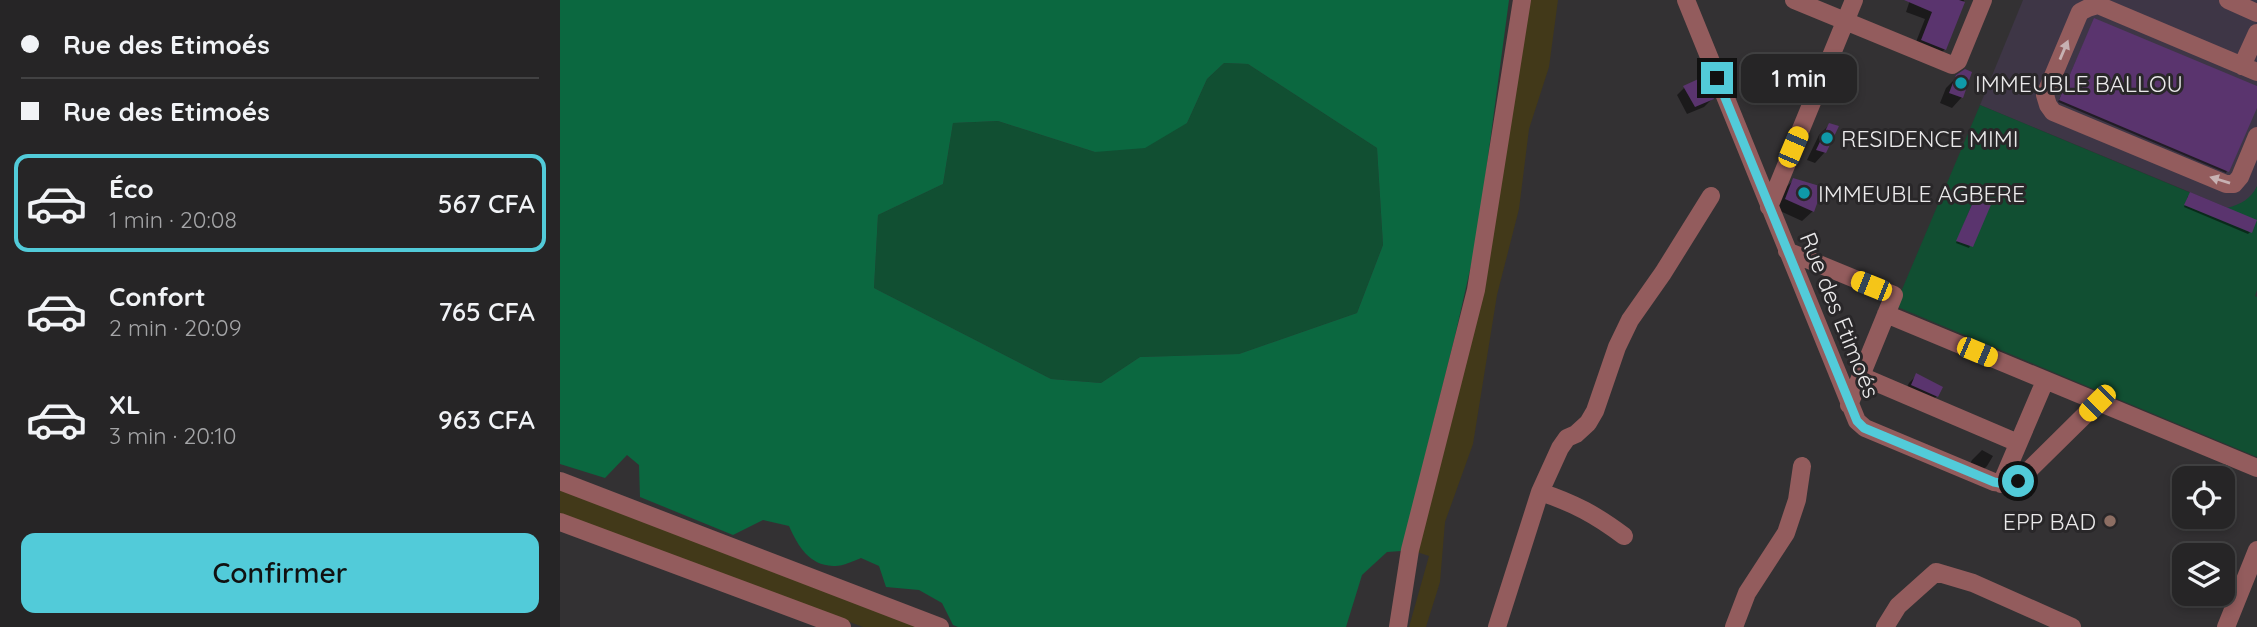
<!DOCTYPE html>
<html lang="fr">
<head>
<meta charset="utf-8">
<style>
	:root { --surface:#262526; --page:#2e2d2e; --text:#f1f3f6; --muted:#a4a5a7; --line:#424243; --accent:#52cbd9 }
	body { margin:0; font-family:Quicksand,sans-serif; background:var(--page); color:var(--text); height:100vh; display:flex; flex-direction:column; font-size:26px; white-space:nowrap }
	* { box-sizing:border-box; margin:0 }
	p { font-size:23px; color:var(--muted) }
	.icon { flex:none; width:38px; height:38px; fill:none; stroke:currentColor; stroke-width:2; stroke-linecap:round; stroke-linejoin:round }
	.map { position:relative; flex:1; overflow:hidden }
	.drawer { display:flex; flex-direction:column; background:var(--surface); width:560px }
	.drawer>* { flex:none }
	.top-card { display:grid; align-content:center; height:154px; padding:0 21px; background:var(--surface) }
	.fabs { position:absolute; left:1612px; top:466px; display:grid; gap:14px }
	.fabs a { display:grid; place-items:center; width:63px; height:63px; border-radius:14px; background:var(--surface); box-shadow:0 4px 10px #0003,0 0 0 2px var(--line); font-size:35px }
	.end { position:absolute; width:32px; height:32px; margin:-16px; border:9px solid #52cbd9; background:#111; box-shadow:0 0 0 4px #111 }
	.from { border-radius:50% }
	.bubble { position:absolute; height:49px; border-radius:14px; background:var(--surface); box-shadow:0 4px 10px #0003,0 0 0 2px var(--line); font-size:23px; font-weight:600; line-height:49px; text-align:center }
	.car { position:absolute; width:21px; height:42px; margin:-21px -10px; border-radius:9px; box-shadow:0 0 5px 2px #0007; background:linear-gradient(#f5c518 24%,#345 0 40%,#f5c518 0 76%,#345 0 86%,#f5c518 0) }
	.top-card b { display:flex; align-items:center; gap:24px; height:66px; font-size:26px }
	.top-card b+b { border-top:2px solid var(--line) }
	.top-card i { width:18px; height:18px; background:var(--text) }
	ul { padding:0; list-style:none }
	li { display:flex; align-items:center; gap:21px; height:98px; margin:0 14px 10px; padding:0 7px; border:4px solid transparent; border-radius:14px }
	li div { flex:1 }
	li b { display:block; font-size:26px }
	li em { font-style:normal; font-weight:600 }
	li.active { border-color:var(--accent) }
	li>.icon { width:63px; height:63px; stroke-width:1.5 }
	.primary-button { display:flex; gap:14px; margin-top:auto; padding:14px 21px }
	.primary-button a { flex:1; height:80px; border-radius:14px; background:var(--accent); color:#111; font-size:28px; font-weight:600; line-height:80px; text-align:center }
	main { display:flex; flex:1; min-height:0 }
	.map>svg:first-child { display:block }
</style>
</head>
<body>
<main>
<section class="drawer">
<div class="top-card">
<b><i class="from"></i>Rue des Etimoés</b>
<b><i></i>Rue des Etimoés</b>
</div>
<ul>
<li class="active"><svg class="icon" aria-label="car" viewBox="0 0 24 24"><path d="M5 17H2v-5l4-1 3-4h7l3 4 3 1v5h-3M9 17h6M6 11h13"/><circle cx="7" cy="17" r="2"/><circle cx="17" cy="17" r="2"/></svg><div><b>Éco</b><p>1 min · 20:08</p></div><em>567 CFA</em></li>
<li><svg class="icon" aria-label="car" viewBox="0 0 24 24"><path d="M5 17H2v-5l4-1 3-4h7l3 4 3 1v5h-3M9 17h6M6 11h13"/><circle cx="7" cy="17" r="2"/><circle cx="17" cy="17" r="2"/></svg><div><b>Confort</b><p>2 min · 20:09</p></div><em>765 CFA</em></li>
<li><svg class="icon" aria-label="car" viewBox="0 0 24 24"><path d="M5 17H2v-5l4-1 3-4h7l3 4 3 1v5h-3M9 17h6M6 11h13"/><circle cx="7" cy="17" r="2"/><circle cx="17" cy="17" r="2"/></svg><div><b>XL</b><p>3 min · 20:10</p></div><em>963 CFA</em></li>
</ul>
<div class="primary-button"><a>Confirmer</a></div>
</section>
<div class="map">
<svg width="1697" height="627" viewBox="0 0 1697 627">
	<rect width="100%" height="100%" fill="#333133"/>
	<path fill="#3e3646" d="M 1463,0 L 1697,0 L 1697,220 L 1420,105 Z"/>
	<path fill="#114f32" d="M 664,63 L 688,64 L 817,148 L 823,245 L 797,313 L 679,354 L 580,357 L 541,383 L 491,379 L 314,288 L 318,215 L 383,184 L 393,123 L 438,121 L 535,152 L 627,123 L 647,79 Z
		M 1420,105 L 1667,208 C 1681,204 1691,199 1697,186 L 1697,290 L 1695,296 L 1697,297 L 1697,457 L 1335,306 Z"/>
	<path fill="#0b6840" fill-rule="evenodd" d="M 0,0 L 949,0 L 917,239 L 895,336 L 849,521 L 841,551 L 827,552 L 802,575 L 786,627 L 398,627 L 393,625 L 382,603 L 359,590 L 326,587 L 319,566 L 301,558 C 293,561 282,567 273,566 C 249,565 238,546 229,526 L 203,520 L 173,535 L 80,497 L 79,465 L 67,455 L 45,478 L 0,464 ZM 664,63 L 688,64 L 817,148 L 823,245 L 797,313 L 679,354 L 580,357 L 541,383 L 491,379 L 314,288 L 318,215 L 383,184 L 393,123 L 438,121 L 535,152 L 585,148 L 627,123 L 647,79 Z"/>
	<path fill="#423919" d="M 969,0 L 998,0 L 989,67 L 969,129 L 959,209 L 937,295 L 913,444 L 885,522 L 880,582 L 866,627 L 849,627 L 869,556 L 857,552 Z
		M 0,488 L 365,627 L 303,627 L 0,514 Z"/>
	<path fill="#0007" d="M 1350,0 L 1404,0 L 1385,49 L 1377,57 L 1354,47 L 1365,19 L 1346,12 Z
		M 1534,20 L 1697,88 L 1697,103 L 1666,173 L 1498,102 Z
		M 1397,77 L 1402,97 L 1392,108 L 1380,103 L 1386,88 Z
		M 1124,88 L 1152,99 L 1144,107 L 1127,114 L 1117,95 Z
		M 1269,125 L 1265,152 L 1255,163 L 1247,160 L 1259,135 Z
		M 1234,180 L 1253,211 L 1242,221 L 1216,209 L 1223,190 Z
		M 1628,196 L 1690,232 L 1688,234 L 1624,207 Z
		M 1415,197 L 1430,201 L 1409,248 L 1396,243 Z
		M 1357,375 L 1377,396 L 1369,403 L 1344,393 L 1349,383 Z
		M 1422,450 L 1433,456 L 1427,466 L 1417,476 L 1406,472 L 1412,460 Z"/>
	<path fill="#5a346e" d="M 1344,0 L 1399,0 L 1405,2 L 1386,50 L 1361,40 L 1372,12 Z
		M 1534,18 L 1697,86 L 1697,108 L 1669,172 L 1499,100 Z
		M 1405,69 L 1412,72 L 1403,98 L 1389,93 L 1396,75 Z
		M 1145,76 L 1154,99 L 1135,107 L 1123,86 Z
		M 1269,123 L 1279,126 L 1266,153 L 1256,150 Z
		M 1233,178 L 1263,187 L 1254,212 L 1225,199 Z
		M 1630,192 L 1697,220 L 1692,233 L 1624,205 Z
		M 1417,193 L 1433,200 L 1413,247 L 1396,241 Z
		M 1356,373 L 1383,387 L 1378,397 L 1351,385 Z"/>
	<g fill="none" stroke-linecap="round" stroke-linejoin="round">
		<path stroke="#935c5d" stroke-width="18" d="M 1126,0 L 1297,421 L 1305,428 L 1434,482 L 1450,484 L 1458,481 L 1537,403
			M 1234,0 L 1392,65 L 1398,61 L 1423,0
			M 1668,0 L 1697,13
			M 1682,66 L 1697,33
			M 1697,72 L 1538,5 L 1528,8 L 1520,12 L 1485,95 L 1488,105 L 1493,112 L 1666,184 L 1674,184 L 1680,177 L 1697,136
			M 1209,207 L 1294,0
			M 1227,251 L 1334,295 L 1289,405
			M 1326,314 L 1697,468
			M 1301,376 L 1458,443
			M 0,481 L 380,627
			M 1441,484 L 1485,381
			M 980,492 C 1014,503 1036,515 1064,536
			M 0,522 L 282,627
			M 838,627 L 850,550 L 916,290 L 962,0
			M 937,627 L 980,492 L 1000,448 L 1007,438 L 1016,434 L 1028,423 L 1035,411 L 1057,347 L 1070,320 L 1103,273 L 1151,196
			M 1174,627 L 1187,593 L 1226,533 L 1237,500 L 1242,466
			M 1325,627 L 1338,606 L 1376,572 L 1413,583 L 1512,627
			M 1666,627 L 1697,550"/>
	</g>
	<defs><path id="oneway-solid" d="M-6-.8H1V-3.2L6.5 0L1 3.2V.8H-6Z" transform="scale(1.75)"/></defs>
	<g fill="#c7b1b2">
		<use href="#oneway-solid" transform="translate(1504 50) rotate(-67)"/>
		<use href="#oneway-solid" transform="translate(1660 180) rotate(-163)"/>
	</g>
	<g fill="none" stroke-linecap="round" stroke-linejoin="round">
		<path stroke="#52cbd9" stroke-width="9" d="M 1157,78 L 1297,421 L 1304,428 L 1434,482 L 1450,485 L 1458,481"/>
	</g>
	<g fill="#0f9aa8" stroke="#292729" stroke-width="2.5">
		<circle cx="1401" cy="83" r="7"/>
		<circle cx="1267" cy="138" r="7"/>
		<circle cx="1244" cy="193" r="7"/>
	</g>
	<circle fill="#8d6e63" stroke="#292729" stroke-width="2.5" cx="1550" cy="521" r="7"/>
	<g text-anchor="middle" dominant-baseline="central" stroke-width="6" stroke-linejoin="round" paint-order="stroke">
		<g font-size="23" fill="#eae9ea" stroke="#292729" text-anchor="start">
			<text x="1415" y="83">IMMEUBLE BALLOU</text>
			<text x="1281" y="138">RESIDENCE MIMI</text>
			<text x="1258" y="193">IMMEUBLE AGBERE</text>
			<text x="1536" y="521" text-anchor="end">EPP BAD</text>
		</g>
		<g font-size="23" fill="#eae9ea" stroke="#292729">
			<text transform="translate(1280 315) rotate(68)">Rue des Etimoés</text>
		</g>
	</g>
</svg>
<div class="fabs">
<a><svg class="icon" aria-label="locate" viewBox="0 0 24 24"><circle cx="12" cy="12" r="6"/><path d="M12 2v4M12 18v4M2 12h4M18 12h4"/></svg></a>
<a><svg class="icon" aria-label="layers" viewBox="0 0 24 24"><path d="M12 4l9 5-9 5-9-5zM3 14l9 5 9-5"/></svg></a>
</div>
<i class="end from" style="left:1458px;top:481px"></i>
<i class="end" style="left:1157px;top:78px"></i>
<div class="bubble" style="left:1181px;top:54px;width:116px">1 min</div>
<i class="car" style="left:1233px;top:147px;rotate:23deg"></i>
<i class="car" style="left:1311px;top:286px;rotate:292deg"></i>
<i class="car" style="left:1417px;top:352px;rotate:113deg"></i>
<i class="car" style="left:1537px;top:403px;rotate:225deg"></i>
</div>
</main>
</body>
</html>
